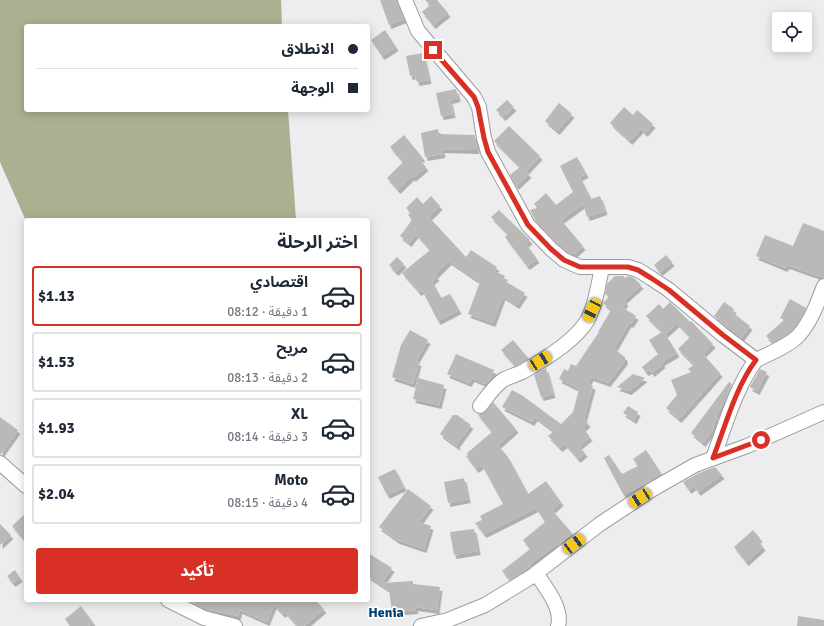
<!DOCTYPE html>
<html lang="ar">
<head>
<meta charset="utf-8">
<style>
	:root { --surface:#fff; --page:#f6f6f7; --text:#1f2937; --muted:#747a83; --line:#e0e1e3; --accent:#d93025 }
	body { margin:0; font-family:Signika,"Noto Sans Arabic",sans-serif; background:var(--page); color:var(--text); direction:rtl; height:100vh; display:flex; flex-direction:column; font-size:15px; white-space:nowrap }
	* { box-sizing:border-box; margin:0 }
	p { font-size:13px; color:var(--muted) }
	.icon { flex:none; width:22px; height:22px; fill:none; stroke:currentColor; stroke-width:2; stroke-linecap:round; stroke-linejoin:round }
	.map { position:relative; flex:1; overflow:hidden; direction:ltr }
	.panel { position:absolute; left:24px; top:218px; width:346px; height:384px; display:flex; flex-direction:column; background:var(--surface); border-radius:4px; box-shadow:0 2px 10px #0003; direction:rtl }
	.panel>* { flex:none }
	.banner { position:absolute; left:24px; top:24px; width:346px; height:88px; border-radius:4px; box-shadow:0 2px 10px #0003; direction:rtl; display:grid; align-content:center; height:88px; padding:0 12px; background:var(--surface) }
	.tools { position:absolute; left:772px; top:12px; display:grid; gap:8px }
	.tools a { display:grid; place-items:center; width:40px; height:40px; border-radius:4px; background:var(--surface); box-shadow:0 2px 10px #0003; font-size:20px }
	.end { position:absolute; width:18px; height:18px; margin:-9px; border:5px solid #d93025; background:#fff; box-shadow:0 0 0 2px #fff }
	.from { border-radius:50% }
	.car { position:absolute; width:12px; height:24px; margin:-12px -6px; border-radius:5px; box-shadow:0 0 3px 1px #0007; background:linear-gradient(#f5c518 24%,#345 0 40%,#f5c518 0 76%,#345 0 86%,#f5c518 0) }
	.banner b { display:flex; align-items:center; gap:14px; height:38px; font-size:15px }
	.banner b+b { border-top:1px solid var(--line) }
	.banner i { width:10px; height:10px; background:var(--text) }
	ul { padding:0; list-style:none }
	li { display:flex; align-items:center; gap:12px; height:60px; margin:0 8px 6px; padding:0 4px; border:2px solid var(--line); border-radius:4px }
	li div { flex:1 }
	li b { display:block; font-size:15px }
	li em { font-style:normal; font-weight:700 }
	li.active { border-color:var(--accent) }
	li>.icon { width:36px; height:36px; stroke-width:1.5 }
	h2 { padding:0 12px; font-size:18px; line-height:48px }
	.primary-button { display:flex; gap:8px; margin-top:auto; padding:8px 12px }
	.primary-button a { flex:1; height:46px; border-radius:4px; background:var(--accent); color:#fff; font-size:16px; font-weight:700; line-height:46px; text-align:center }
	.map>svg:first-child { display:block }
</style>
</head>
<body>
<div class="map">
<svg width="824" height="626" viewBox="0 0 824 626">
	<defs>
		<filter id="shadow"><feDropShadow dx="2.5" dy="4" stdDeviation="0" flood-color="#0004"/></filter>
	</defs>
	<rect width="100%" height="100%" fill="#ededef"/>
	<path fill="#a9b190" d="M 0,0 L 281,0 L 282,26 L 26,26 L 26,110 L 288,110 L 296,220 L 26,220 L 26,221 L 0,162 Z"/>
	<path fill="#bbb9b8" filter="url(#shadow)" d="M 380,0 L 397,0 L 404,19 L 389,25 Z
		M 425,0 L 437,0 L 448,13 L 433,25 L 422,12 L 430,5 Z
		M 385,30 L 396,47 L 382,56 L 371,40 Z
		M 423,53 L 429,80 L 417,82 L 415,75 L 410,76 L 406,56 Z
		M 456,89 L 458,98 L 450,100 L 453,114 L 441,116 L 436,93 Z
		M 507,100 L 514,107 L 503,117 L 496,110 Z
		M 559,103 L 572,114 L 557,131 L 545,121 Z
		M 624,107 L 633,115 L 637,110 L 653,124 L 645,133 L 641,129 L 630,141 L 610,123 Z
		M 509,126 L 540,156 L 526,171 L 529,174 L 516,186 L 510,175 L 520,167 L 494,141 Z
		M 438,129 L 439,134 L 475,135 L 477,150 L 442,149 L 443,154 L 425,157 L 421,133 Z
		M 404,135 L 423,158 L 419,159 L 426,167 L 413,178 L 412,176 L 398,190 L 387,178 L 403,162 L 390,147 Z
		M 577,157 L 586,174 L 580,177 L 591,199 L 600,196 L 605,211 L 587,217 L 583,204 L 561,220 L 583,246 L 573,255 L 569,253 L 557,243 L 535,220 L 530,210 L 537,208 L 534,204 L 546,193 L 556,205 L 573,192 L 560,166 Z
		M 431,196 L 440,206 L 429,217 L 466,257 L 471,250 L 497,267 L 494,271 L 505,276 L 503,280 L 525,293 L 517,305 L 503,296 L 493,323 L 468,314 L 480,282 L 449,261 L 435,275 L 437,277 L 432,281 L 441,298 L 450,294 L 459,310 L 438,321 L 422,290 L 419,292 L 402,273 L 430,250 L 416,234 L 409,243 L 400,236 L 412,220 L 408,215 L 411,213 L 406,208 L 417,197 L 423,204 Z
		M 499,210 L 530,240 L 526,244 L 537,259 L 527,266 L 505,237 L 508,234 L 491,217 Z
		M 803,223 L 824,231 L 824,278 L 787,265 L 785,268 L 756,256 L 765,235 L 793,246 Z
		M 666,255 L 672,262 L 660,272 L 654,265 Z
		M 397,257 L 404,264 L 396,272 L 389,265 Z
		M 615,276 L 623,276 L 625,278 L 628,276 L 634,278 L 641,285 L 624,300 L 626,302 L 622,307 L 636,316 L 631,324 L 629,323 L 614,349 L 625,357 L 625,361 L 608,383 L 591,377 L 588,383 L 593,386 L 584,419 L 588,423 L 583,428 L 590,437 L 579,446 L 585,453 L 578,459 L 565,444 L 560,448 L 548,436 L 554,431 L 535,417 L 532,422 L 502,407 L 512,390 L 523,396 L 561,424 L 573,412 L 579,389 L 559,379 L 564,369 L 568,371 L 571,364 L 576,366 L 599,332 L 598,332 L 611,310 L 603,303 L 609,297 L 605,294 L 607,284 Z
		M 790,299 L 806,308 L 796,326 L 785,336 L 773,343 L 766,336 L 784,320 L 780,318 Z
		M 670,302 L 690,322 L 691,321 L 713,344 L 703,354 L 720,373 L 679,419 L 666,408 L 677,395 L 671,380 L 691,372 L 688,369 L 694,365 L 678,349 L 690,337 L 677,323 L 665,334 L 677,353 L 662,362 L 663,364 L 652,373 L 650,370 L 646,372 L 642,367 L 658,354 L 649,340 L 662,332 L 646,316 L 659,304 L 663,309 Z
		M 724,302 L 734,309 L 732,312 L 750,326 L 741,338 L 714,316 Z
		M 410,330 L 428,340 L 416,361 L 419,362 L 413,384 L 392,377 L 401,345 Z
		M 513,340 L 529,359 L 515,366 L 501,350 Z
		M 456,354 L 494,370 L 489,381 L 486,384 L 472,378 L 469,383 L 447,374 Z
		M 546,368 L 553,394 L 541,397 L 534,375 Z
		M 760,369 L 767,372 L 757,391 L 750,387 Z
		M 633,374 L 645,378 L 629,391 L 617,387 Z
		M 418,378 L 444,385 L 439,405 L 413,399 Z
		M 729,382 L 732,384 L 723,404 L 715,416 L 717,417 L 713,427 L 714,428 L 703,443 L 691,433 Z
		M 493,402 L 516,429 L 498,445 L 508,457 L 528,494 L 546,481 L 561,502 L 552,510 L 572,533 L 558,545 L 557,544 L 530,564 L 531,566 L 526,570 L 510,580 L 502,571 L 530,549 L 523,540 L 545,522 L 536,508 L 484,534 L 475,523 L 482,520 L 480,516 L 503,504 L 482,465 L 476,469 L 466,456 L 468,455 L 467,453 L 492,432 L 478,415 L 486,411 Z
		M 628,406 L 638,412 L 634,420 L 623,413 Z
		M 453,415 L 457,415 L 471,425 L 457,444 L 458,447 L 440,434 Z
		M 0,417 L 18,430 L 0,455 Z
		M 646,450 L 661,473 L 646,483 L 623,494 L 604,458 L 609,455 L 622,474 L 638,466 L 633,459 Z
		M 715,467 L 722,475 L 698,492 L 694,486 L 689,490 L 683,482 L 699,473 Z
		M 395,469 L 404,487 L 387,495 L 378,477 Z
		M 464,478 L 468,499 L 448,503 L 444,482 Z
		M 408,489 L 431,506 L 419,522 L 431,526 L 424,549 L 397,540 L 379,527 Z
		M 26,513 L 26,542 L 12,526 Z
		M 0,524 L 11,535 L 0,545 Z
		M 474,529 L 478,551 L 454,555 L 450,532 Z
		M 753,530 L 760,538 L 758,540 L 763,547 L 746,562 L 734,547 Z
		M 368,553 L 392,568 L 382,583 L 413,581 L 413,584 L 440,587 L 437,610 L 415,607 L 416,610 L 392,612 L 389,590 L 368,576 Z
		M 15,570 L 20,578 L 13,583 L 7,576 Z
		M 187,600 L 315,600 L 324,609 L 304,626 L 297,626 L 285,612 L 283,614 L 274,605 L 267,622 L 240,610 L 238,616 L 208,610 Z
		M 81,606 L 93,622 L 88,626 L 70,626 L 65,619 Z
		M 798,616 L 824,620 L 824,626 L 797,626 Z"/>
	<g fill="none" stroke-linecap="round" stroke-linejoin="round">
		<g stroke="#9d9d9f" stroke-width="16">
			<path id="minor" d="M 405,0 L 418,31 L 474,97 L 479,107 L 484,138 L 488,152 L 528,225 L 551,249 L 564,260 L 580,267 L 628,267 L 638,270 L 651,278 L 669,290 L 723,335 L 756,360 C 769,354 790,345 799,335 C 811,321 818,302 824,286
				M 480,406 C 487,397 494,386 503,380 C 508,377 516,375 522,372 C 544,360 574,342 587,321 C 596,305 598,285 602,268
				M 713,458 C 725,426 736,387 756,360
				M 0,463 L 26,486
				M 536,573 C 545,587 563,608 558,626
				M 168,600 L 204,618 L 235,626
				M 421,626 L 448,620 L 485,605 L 531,577 L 600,524 L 653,489 L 695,465 L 747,446 L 824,412"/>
		</g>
		<use href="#minor" stroke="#fff" stroke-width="14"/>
	</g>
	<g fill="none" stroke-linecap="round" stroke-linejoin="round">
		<path stroke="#d93025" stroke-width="5" d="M 433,50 L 474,97 L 478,107 L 484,138 L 488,152 L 528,225 L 551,249 L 564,260 L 580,267 L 628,267 L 638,270 L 651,278 L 669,290 L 723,335 L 756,360 C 736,386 725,427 713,458 L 761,440"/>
	</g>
	<g text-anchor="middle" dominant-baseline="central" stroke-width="3.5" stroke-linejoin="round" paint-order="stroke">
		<g font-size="14" font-weight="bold" fill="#014070" stroke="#fff">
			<text x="386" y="612">Henia</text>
		</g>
	</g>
</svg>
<div class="tools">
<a><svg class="icon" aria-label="locate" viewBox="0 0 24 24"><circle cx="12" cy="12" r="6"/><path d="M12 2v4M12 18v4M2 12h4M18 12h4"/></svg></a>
</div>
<i class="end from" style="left:761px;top:440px"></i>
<i class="end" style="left:433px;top:50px"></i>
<i class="car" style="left:592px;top:310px;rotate:207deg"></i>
<i class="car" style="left:540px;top:361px;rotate:57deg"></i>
<i class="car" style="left:640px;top:498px;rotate:237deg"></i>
<i class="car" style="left:574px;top:544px;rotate:53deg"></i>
<div class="banner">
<b><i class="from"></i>الانطلاق</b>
<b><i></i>الوجهة</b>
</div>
<section class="panel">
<h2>اختر الرحلة</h2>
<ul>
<li class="active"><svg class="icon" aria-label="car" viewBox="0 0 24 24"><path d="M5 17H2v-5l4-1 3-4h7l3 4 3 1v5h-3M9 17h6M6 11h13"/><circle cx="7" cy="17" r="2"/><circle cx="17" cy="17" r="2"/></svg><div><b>اقتصادي</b><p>1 دقيقة · 08:12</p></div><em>$1.13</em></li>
<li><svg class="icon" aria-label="car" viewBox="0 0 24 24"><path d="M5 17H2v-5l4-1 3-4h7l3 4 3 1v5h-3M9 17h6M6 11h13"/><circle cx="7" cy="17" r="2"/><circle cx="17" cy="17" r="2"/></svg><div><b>مريح</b><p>2 دقيقة · 08:13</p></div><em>$1.53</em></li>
<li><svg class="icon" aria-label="car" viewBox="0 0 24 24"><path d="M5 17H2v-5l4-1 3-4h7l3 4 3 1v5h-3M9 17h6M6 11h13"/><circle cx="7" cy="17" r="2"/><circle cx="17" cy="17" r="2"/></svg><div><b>XL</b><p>3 دقيقة · 08:14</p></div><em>$1.93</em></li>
<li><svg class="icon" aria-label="car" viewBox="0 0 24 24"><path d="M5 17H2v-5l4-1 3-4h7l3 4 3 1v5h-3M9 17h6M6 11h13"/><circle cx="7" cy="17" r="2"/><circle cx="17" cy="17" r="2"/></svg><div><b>Moto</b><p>4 دقيقة · 08:15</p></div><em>$2.04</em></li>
</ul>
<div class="primary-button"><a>تأكيد</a></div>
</section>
</div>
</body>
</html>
